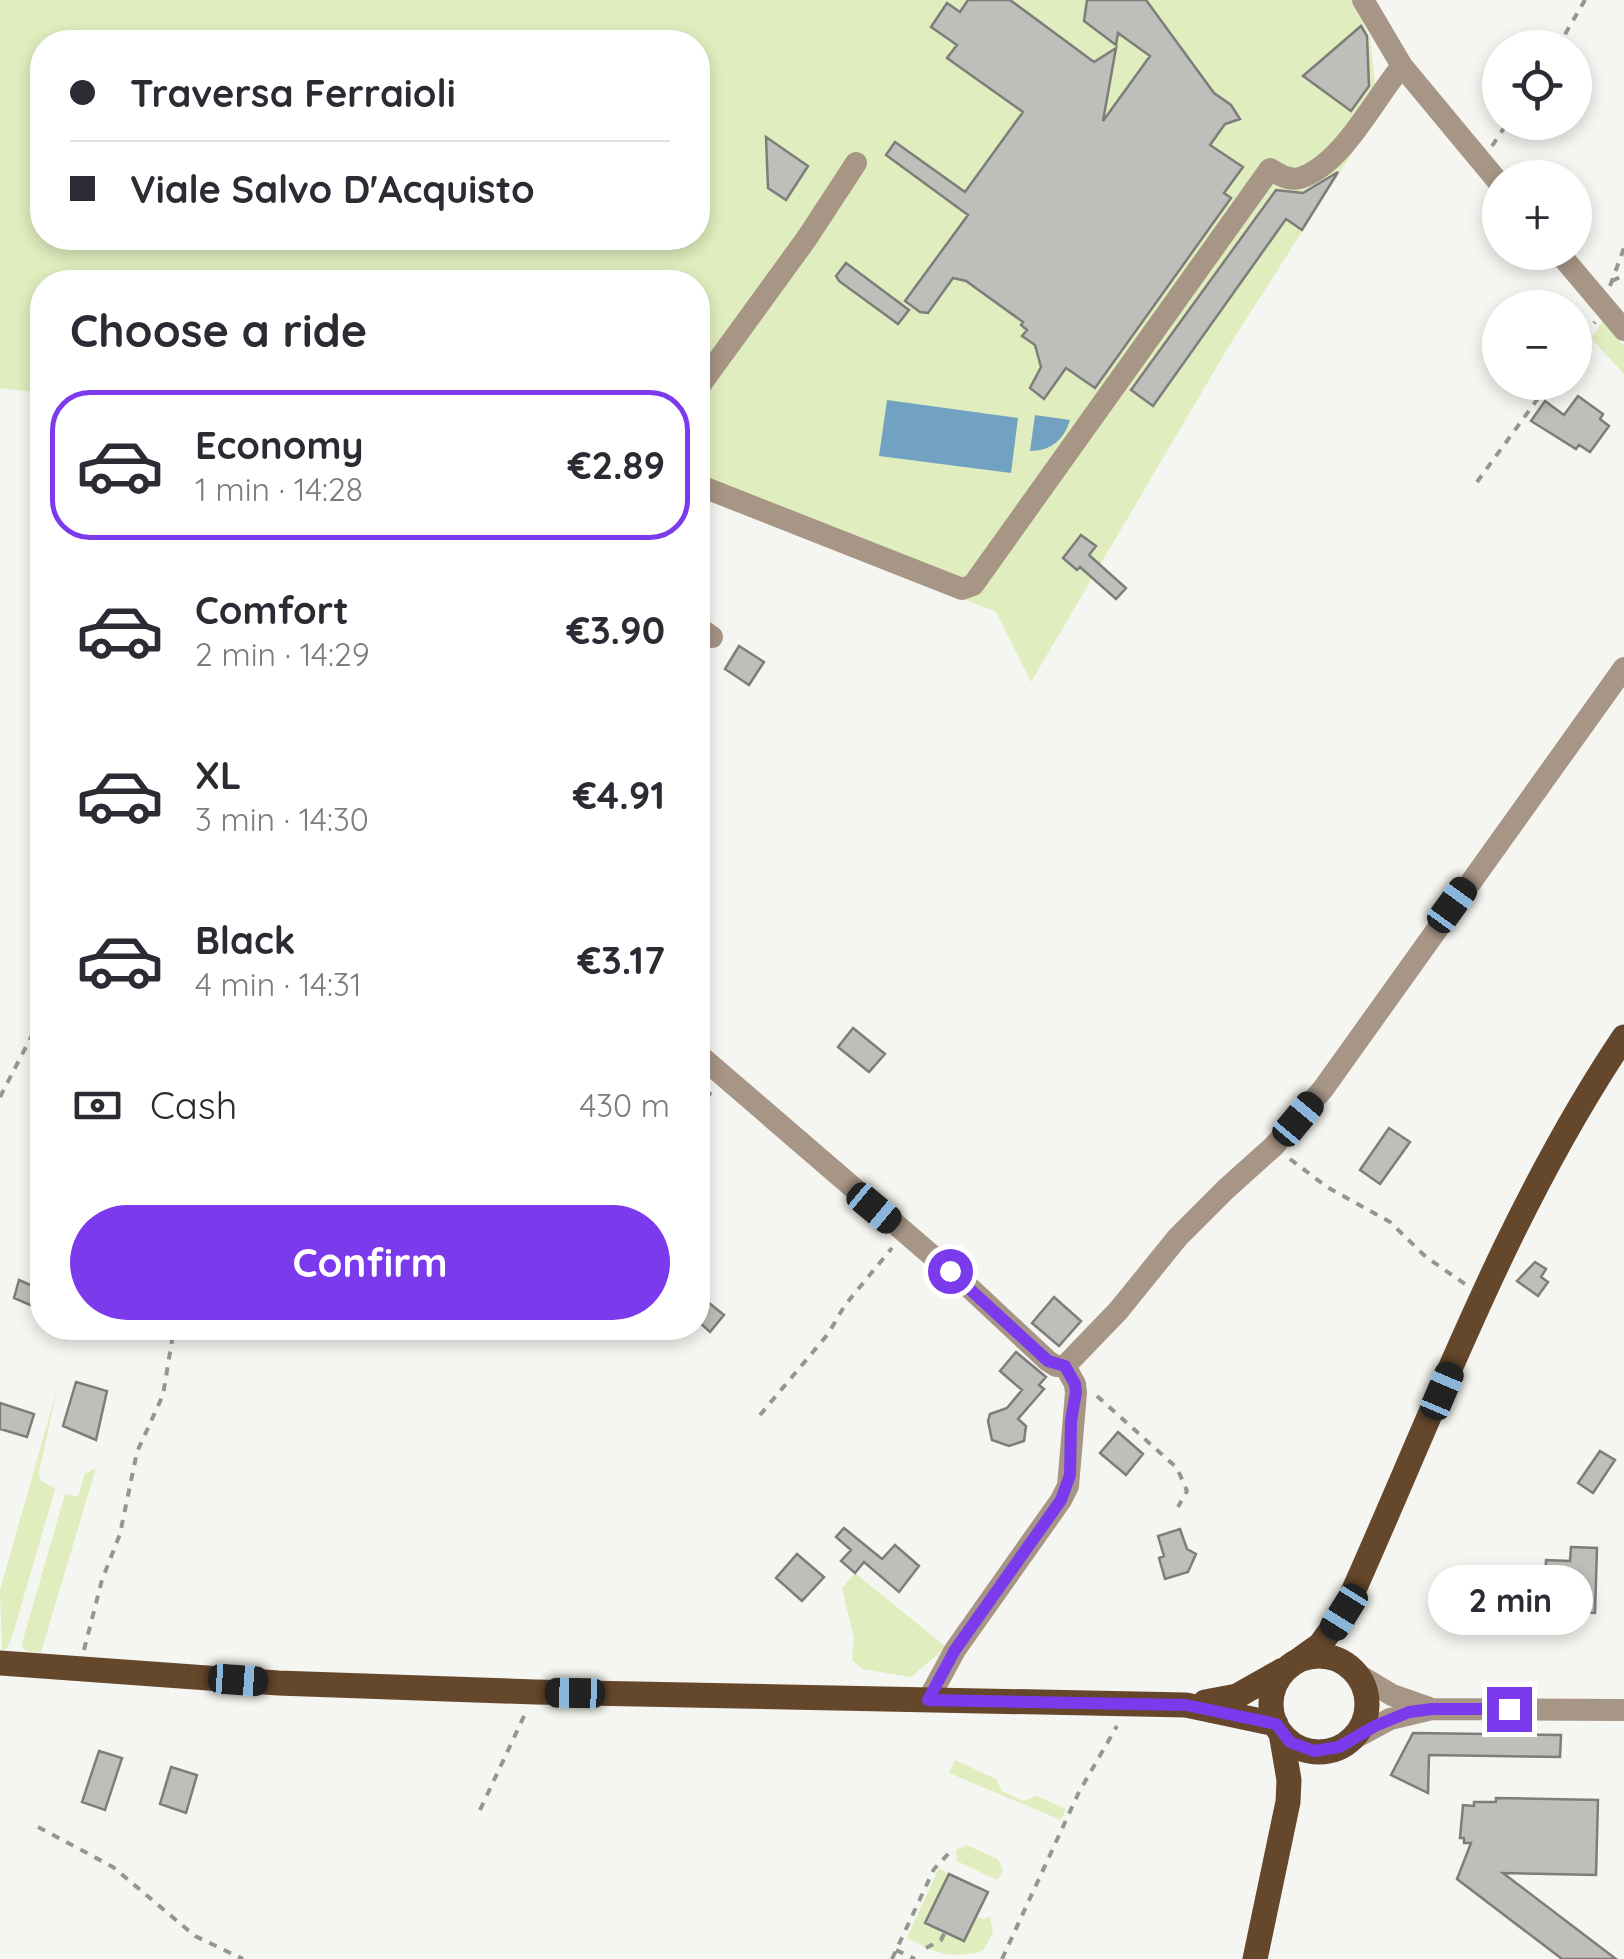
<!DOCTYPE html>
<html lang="en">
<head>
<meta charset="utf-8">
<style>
	:root { --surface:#fff; --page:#f2f2f3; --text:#2b2b33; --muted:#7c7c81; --line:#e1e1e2; --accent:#7c3aed }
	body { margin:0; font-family:Quicksand,sans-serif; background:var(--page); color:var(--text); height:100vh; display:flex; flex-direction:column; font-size:38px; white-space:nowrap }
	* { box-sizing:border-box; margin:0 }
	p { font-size:32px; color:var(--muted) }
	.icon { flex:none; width:55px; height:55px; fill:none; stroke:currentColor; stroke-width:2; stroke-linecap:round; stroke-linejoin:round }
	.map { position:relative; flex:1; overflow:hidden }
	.drawer { position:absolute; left:30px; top:270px; width:680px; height:1070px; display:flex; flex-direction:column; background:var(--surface); border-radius:40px; box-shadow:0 5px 15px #0003 }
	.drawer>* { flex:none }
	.top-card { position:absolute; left:30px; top:30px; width:680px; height:220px; border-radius:40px; box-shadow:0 5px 15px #0003; display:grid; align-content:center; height:220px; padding:0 40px; background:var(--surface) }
	.controls { position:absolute; left:1482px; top:30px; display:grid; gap:20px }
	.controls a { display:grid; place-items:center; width:110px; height:110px; border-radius:50%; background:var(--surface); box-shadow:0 5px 15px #0003; font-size:50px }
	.end { position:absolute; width:45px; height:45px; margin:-22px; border:12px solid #7c3aed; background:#fff; box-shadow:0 0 0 5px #fff }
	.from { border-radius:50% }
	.bubble { position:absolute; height:70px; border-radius:35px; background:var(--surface); box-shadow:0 5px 15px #0003; font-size:32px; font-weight:700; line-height:70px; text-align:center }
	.car { position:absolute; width:30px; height:60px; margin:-30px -15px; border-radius:12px; box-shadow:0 0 8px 2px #0007; background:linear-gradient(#222 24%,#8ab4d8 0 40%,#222 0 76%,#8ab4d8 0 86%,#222 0) }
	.top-card b { display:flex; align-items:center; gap:35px; height:95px; font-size:38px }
	.top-card b+b { border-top:2px solid var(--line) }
	.top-card i { width:25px; height:25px; background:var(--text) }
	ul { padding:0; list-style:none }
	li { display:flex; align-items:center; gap:30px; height:150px; margin:0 20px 15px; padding:0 20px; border:5px solid transparent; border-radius:40px }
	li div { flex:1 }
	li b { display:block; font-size:38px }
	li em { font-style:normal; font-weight:700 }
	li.selected { border-color:var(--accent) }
	li>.icon { width:90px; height:90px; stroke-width:1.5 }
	h2 { padding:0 40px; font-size:45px; line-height:120px }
	.pay { display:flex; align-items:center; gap:25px; height:110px; padding:0 40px; font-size:38px }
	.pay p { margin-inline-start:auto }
	.button { display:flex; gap:20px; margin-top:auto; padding:20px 40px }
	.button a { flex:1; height:115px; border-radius:60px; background:var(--accent); color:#fff; font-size:40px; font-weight:700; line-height:115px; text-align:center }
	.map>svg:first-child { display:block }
</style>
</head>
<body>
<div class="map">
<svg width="1624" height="1959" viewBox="0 0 1624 1959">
	<rect width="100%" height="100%" fill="#f5f5f1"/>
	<path fill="#e0edbe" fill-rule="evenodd" d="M 0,0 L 1352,0 L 1370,37 L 1378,113 L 1229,346 L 1031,682 L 996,612 L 698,491 L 698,282 L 42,282 L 42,393 L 0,388 ZM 42,42 L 698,42 L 698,238 L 42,238 Z
		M 1603,321 L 1624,346 L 1624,374 L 1591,338 Z
		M 57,1389 L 39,1472 L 40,1480 L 55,1489 L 12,1637 L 7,1648 L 2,1650 L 0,1590 Z
		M 96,1468 L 41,1652 L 29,1652 L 22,1647 L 23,1640 L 65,1494 L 78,1497 L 85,1474 Z
		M 855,1573 L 946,1647 L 911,1677 L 862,1669 L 852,1660 L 854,1639 L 842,1588 Z
		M 955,1760 L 996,1779 L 1002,1791 L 1023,1801 L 1037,1796 L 1066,1809 L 1061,1820 L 949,1773 Z
		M 966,1845 L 998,1859 L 1003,1871 L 997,1880 L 957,1861 L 956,1850 Z
		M 939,1868 L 949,1874 L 925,1923 L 963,1941 L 976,1917 L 984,1919 L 990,1916 L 993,1932 L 983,1951 C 948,1959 939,1954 907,1938 Z"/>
	<path fill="#72a2c1" d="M 887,400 L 1018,418 L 1011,473 L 879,456 Z
		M 1035,415 L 1070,420 C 1064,440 1051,451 1030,451 Z"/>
	<path fill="#bebeba" stroke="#7e7d7a" stroke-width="2.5" d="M 968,0 L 1010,0 L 1094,62 L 1116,48 L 1103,121 L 1150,56 L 1118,33 L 1116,45 L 1084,21 L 1087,0 L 1146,0 L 1214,93 L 1231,105 L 1240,119 L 1225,124 L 1210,145 L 1243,167 L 1224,193 L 1231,198 L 1095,388 L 1066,368 L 1044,399 L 1030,388 L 1041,367 L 1035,345 L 1022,336 L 1027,330 L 1021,325 L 1023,322 L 966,281 L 953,278 L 928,313 L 920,312 L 905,301 L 968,215 L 886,155 L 895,142 L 965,192 L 1023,112 L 947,58 L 957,45 L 931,27 L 947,3 L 960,12 Z
		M 1361,26 L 1367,36 L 1369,86 L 1351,111 L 1303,76 Z
		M 766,137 L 808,166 L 786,200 L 768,188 Z
		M 1338,172 L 1302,230 L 1286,219 L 1153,406 L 1131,390 L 1276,190 L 1303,193 Z
		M 846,263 L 909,310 L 898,324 L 839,281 L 836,276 Z
		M 1578,396 L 1603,414 L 1600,419 L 1609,426 L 1590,452 L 1579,445 L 1576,449 L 1531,421 L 1545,401 L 1564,415 Z
		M 1081,535 L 1096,546 L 1089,555 L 1126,588 L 1116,599 L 1080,567 L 1077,570 L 1063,558 Z
		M 739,646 L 764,662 L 749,685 L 725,669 Z
		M 853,1028 L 885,1054 L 869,1072 L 838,1047 Z
		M 1389,1128 L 1410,1142 L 1380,1184 L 1360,1170 Z
		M 1535,1262 L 1546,1269 L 1541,1277 L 1548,1282 L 1538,1296 L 1517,1281 Z
		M 19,1280 L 42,1290 L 42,1310 L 14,1298 Z
		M 1054,1297 L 1081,1321 L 1059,1346 L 1032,1323 Z
		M 704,1299 L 724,1315 L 710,1332 L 698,1321 L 698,1307 Z
		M 1016,1352 L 1046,1377 L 1039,1385 L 1044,1389 L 1018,1419 L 1026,1426 L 1024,1441 L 1009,1446 L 992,1440 L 988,1421 L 990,1414 L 1007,1408 L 1022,1390 L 1000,1371 Z
		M 76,1382 L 107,1391 L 96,1440 L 63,1426 Z
		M 0,1403 L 34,1414 L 27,1437 L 0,1429 Z
		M 1118,1432 L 1143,1454 L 1126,1475 L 1100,1453 Z
		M 1600,1451 L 1615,1460 L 1593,1493 L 1578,1483 Z
		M 844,1528 L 882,1559 L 895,1545 L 919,1566 L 899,1592 L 864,1562 L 855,1573 L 841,1561 L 851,1550 L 836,1537 Z
		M 1180,1529 L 1187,1549 L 1196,1554 L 1188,1572 L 1165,1579 L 1159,1558 L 1164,1556 L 1158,1536 Z
		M 1571,1547 L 1597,1548 L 1595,1613 L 1544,1611 L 1546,1560 L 1570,1561 Z
		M 797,1554 L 824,1577 L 802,1601 L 776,1578 Z
		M 1413,1733 L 1561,1735 L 1560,1757 L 1429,1755 L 1428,1793 L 1391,1775 Z
		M 99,1751 L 122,1758 L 105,1810 L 82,1802 Z
		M 171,1767 L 197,1775 L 186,1813 L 160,1804 Z
		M 1496,1798 L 1598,1800 L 1596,1875 L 1503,1873 L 1616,1959 L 1562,1959 L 1457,1879 L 1471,1843 L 1464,1843 L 1464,1838 L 1460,1838 L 1463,1805 L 1474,1806 L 1474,1802 L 1496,1802 Z
		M 949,1874 L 988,1892 L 964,1941 L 925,1923 Z"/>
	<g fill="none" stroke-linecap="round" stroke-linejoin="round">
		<path stroke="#959592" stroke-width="4" stroke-dasharray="8 8" stroke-linecap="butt" d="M 1557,48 L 1585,0
			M 1492,146 L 1508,122
			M 1612,281 L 1624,275
			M 1610,286 L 1624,248
			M 1575,349 L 1595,322
			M 1477,482 L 1550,382
			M 0,1097 L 42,1016
			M 698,1110 L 711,1092
			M 1290,1159 L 1327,1187 L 1390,1222 L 1426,1257 L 1465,1284
			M 1097,1396 L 1177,1468 L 1187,1491 L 1178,1507
			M 760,1415 L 828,1334 L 845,1305 L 892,1248
			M 84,1650 L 102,1580 L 120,1534 L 137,1452 L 163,1395 L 174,1328
			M 480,1810 L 525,1714
			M 38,1827 L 113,1867 L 195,1936 L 243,1959
			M 926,1948 L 941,1940 L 945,1932
			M 896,1950 L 915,1959
			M 892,1959 L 934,1869 L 951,1851
			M 1002,1959 L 1079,1792 L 1117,1726"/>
		<path stroke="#a79585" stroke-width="22" d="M 1363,0 L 1402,66 L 1500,184
			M 1558,252 L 1624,330
			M 698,388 L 807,238 L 856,163
			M 698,485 L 962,589 L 973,585 L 1270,169 C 1279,175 1289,181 1300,178 C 1343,164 1374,99 1402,66
			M 698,627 L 712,637
			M 698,1054 L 972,1290 L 1048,1361 L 1056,1366 L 1065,1366
			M 1357,1674 L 1392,1695 L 1429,1708
			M 928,1700 L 955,1650 L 1061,1500 L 1068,1486 L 1076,1393 L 1075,1384 L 1065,1366 L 1118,1311 L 1178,1237 L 1226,1189 L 1274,1146 L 1323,1089 L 1624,668
			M 1349,1741 L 1390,1719 L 1432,1709 L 1624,1710"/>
		<path stroke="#65472b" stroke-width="25" d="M1271 1704a48 48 0 1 1 96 0a48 48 0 1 1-96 0Z
			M 1299,1660 L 1320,1645 L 1344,1612 C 1432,1418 1505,1214 1624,1037
			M 0,1663 L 278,1683 L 535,1692 L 1186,1705 L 1276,1724
			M 1205,1702 L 1237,1696 L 1283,1670
			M 1255,1959 L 1288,1802 L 1289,1780 L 1281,1733"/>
	</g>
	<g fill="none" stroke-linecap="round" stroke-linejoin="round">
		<path stroke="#7c3aed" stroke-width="12" d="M 950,1271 L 1048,1361 L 1065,1366 L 1075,1384 L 1076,1392 L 1071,1421 L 1070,1475 L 1061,1500 L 955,1650 L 928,1700 L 1186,1705 L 1276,1724 L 1290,1742 L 1314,1751 L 1339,1747 L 1375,1726 L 1409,1712 L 1432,1709 L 1509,1709"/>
	</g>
</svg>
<div class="controls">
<a><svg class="icon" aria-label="locate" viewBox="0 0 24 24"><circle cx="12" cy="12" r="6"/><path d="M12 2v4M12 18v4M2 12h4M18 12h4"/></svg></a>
<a>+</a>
<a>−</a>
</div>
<i class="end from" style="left:950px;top:1271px"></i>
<i class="end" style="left:1509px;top:1709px"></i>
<div class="bubble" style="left:1428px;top:1565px;width:165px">2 min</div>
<i class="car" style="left:1452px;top:905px;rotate:36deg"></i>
<i class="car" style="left:1298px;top:1119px;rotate:40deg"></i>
<i class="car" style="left:874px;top:1208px;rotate:130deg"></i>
<i class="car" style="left:1442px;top:1391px;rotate:23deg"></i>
<i class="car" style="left:1344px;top:1612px;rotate:212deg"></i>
<i class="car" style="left:238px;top:1680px;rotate:94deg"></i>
<i class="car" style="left:575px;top:1693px;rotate:271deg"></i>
<div class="top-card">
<b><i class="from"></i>Traversa Ferraioli</b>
<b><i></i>Viale Salvo D'Acquisto</b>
</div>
<section class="drawer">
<h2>Choose a ride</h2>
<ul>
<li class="selected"><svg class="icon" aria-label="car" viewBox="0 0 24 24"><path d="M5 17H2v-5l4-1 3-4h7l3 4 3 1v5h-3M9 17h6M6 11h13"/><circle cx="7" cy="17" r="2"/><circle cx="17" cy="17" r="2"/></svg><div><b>Economy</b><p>1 min · 14:28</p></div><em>€2.89</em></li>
<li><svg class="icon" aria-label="car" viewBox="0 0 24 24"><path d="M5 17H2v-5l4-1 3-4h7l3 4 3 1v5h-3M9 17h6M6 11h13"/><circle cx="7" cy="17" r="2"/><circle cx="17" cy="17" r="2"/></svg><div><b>Comfort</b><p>2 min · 14:29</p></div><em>€3.90</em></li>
<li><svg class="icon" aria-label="car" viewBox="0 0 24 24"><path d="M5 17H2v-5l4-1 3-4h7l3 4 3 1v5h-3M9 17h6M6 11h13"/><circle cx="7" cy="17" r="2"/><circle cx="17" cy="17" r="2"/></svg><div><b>XL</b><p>3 min · 14:30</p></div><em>€4.91</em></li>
<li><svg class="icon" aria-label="car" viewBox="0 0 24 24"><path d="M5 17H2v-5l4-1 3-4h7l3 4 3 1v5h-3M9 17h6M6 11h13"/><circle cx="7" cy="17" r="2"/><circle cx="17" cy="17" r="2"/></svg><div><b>Black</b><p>4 min · 14:31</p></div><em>€3.17</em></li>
</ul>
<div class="pay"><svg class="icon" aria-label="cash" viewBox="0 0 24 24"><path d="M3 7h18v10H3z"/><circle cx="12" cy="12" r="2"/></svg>Cash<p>430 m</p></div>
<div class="button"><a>Confirm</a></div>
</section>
</div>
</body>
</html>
